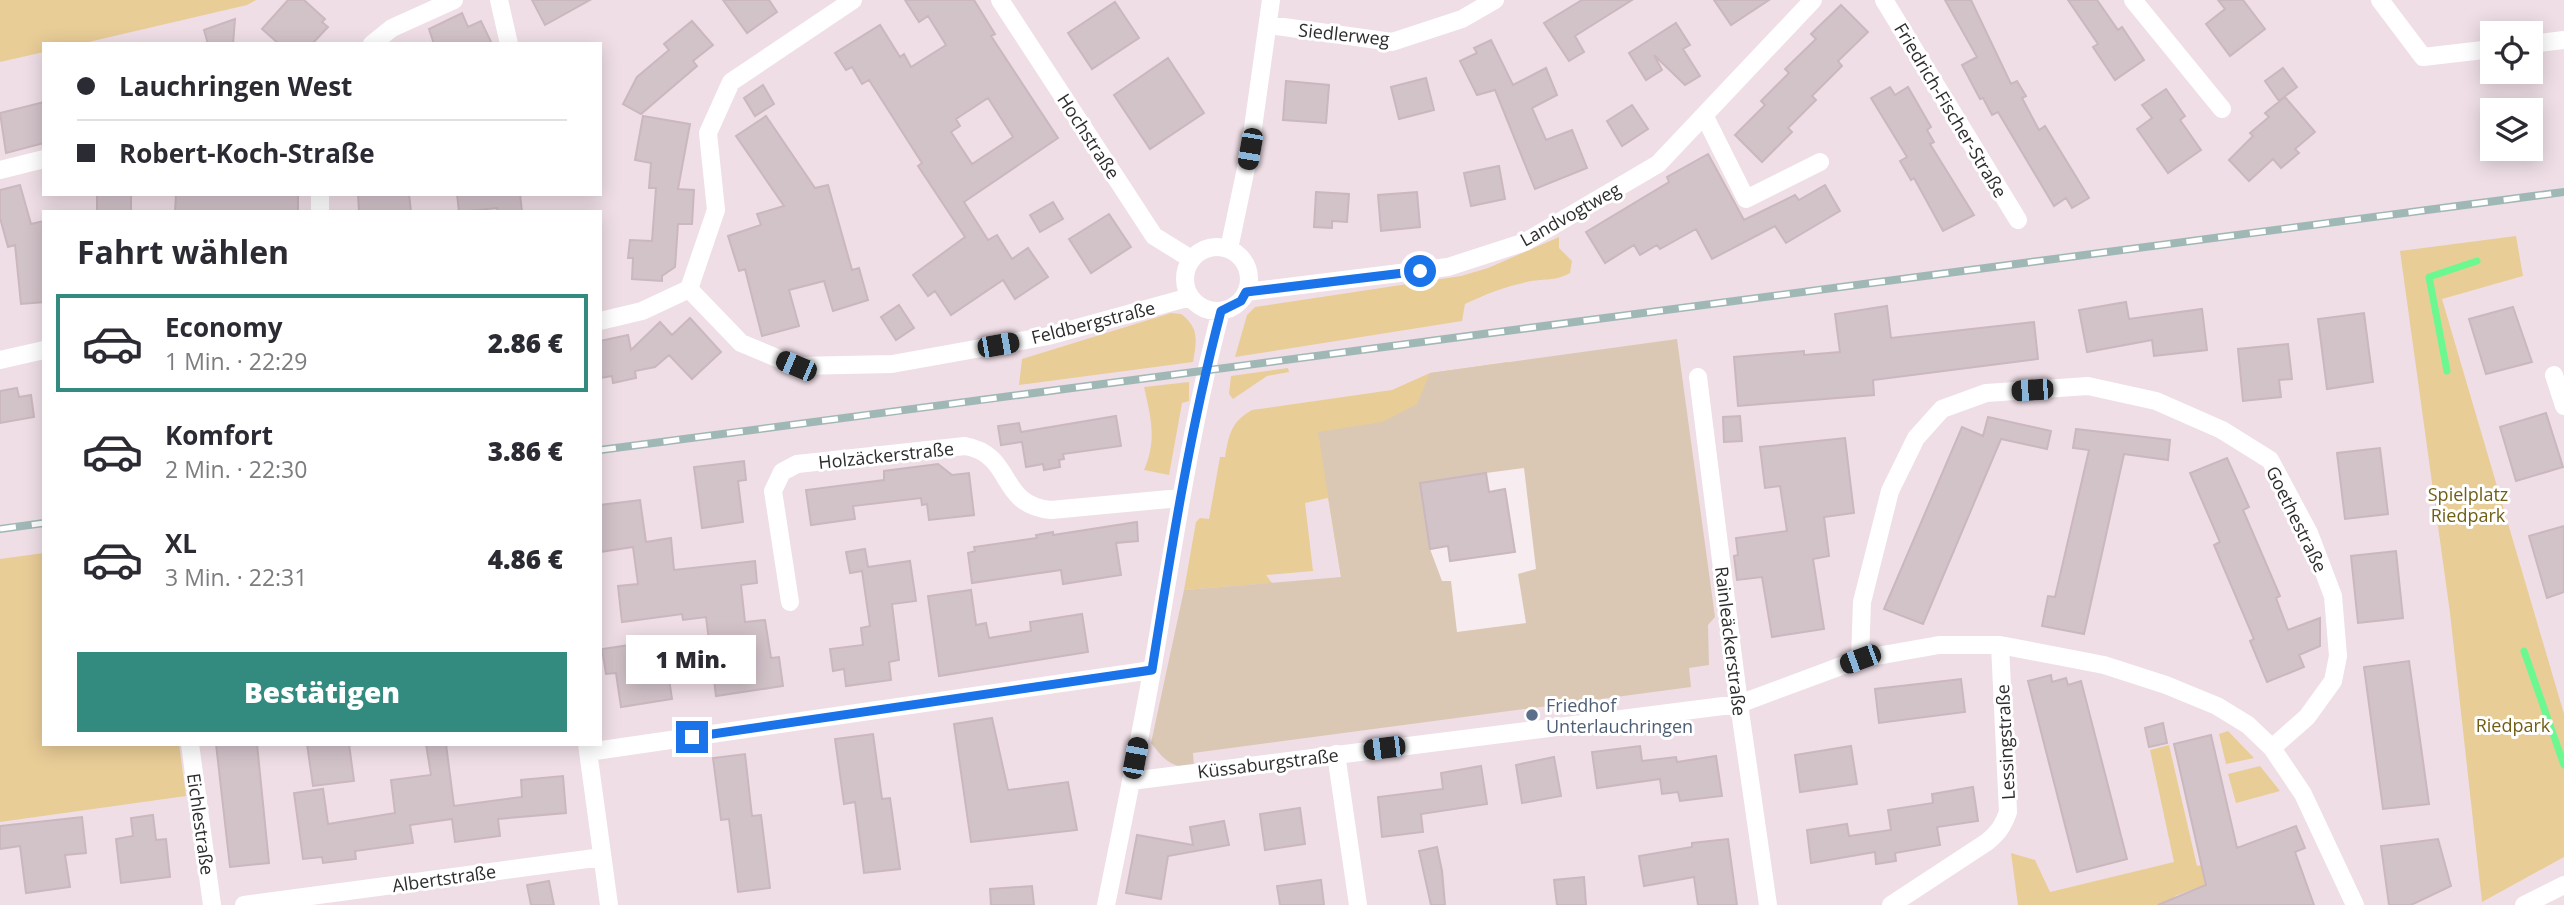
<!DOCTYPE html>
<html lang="de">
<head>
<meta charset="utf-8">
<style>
	:root { --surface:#fff; --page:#f2f2f3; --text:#2b2b33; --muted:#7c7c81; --line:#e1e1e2; --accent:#338a7e }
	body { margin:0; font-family:"Open Sans",sans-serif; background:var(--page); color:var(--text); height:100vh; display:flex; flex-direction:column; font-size:26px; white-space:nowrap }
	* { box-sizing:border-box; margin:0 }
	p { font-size:23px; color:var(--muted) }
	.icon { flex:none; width:38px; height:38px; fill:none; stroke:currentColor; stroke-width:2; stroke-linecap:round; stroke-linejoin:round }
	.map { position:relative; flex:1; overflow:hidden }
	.drawer { position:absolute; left:42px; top:210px; width:560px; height:536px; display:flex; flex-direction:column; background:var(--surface); border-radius:0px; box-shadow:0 4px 18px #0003 }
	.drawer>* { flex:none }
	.banner { position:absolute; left:42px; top:42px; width:560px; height:154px; border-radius:0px; box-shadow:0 4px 18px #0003; display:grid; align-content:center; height:154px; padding:0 35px; background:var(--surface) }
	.tools { position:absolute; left:2480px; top:21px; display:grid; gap:14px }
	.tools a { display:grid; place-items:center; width:63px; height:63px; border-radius:0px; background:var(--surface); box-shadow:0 4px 18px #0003; font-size:35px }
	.end { position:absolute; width:32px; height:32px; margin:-16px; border:9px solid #1a73e8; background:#fff; box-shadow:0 0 0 4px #fff }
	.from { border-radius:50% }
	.bubble { position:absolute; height:49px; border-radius:0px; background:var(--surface); box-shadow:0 4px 18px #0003; font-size:23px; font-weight:800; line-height:49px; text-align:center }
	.car { position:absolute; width:21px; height:42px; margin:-21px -10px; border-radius:9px; box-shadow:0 0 5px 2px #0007; background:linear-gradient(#222 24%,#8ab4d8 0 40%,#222 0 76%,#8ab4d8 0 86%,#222 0) }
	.banner b { display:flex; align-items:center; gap:24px; height:66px; font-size:26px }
	.banner b+b { border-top:2px solid var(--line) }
	.banner i { width:18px; height:18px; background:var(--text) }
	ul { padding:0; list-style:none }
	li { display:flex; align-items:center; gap:21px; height:98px; margin:0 14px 10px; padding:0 21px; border:4px solid transparent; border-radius:0px }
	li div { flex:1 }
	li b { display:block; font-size:26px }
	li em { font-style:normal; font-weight:800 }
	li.selected { border-color:var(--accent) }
	li>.icon { width:63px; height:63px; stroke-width:1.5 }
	h2 { padding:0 35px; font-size:32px; line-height:84px }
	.primary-button { display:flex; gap:14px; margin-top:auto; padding:14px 35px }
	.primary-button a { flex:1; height:80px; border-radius:0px; background:var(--accent); color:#fff; font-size:28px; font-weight:800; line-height:80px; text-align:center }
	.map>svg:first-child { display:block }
</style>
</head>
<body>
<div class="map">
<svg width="2564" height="905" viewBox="0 0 2564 905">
	<rect width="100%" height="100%" fill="#efdee6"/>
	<path fill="#e9cd97" d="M 0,0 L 256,0 L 247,5 L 80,44 L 44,44 L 44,52 L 0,62 Z
		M 2516,236 L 2523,276 L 2442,299 L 2564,714 L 2564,857 L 2482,902 L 2450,613 L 2400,251 Z
		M 1559,237 L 1559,248 L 1572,261 L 1570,273 C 1554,282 1543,278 1527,282 C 1504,287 1486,294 1465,304 L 1462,321 L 1235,357 L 1247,315 L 1255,307 L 1461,276 L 1488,268 Z
		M 1171,313 L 1181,314 C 1199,327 1197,341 1193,362 L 1019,385 L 1022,359 Z
		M 1508,362 L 1341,577 L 1328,498 L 1305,503 L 1313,571 L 1266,575 L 1272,583 L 1184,590 L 1196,522 L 1200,518 L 1209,519 L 1220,457 L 1225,457 C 1229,434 1231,422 1252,410 L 1392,390 L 1430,373 Z
		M 1288,368 L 1289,372 L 1267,376 L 1233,399 L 1229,394 L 1231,376 Z
		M 1189,382 L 1189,401 L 1182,403 L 1169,475 L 1144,470 C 1157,440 1151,418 1144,387 Z
		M 44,553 L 44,744 L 179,744 L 186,796 L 0,822 L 0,559 Z
		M 2228,731 L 2254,758 L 2226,764 L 2219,734 Z
		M 2169,745 L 2197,866 L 2244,855 L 2249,869 L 2175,896 L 2176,905 L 2018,905 L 2011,853 L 2035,860 L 2050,892 L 2174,862 L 2150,750 Z
		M 2260,766 L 2280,791 L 2236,803 L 2228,774 Z"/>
	<path fill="#dac8b4" d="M 1677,339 L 1715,617 L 1708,625 L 1709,665 L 1689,668 L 1691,687 L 1193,753 L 1194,768 C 1171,767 1165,761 1151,743 L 1184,590 L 1341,577 L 1318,432 L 1382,422 L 1417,404 L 1430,373 Z"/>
	<path fill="#f7edf1" d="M 1524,468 L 1536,569 L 1518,574 L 1526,623 L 1457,632 L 1451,581 L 1442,581 L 1430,549 L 1448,546 L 1450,561 L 1515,552 L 1505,490 L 1489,492 L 1486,473 Z"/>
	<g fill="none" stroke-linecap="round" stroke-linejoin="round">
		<path stroke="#6bf890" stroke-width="7" d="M 2447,371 L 2429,277 L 2477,261
			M 2524,651 L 2564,765"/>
	</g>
	<path fill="#d2c3c9" stroke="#cbb7be" stroke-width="2" fill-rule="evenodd" d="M 288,0 L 304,0 L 325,19 L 322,22 L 328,27 L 312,44 L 279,44 L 262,29 Z
		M 532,0 L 590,0 L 545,25 Z
		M 723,0 L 769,0 L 777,12 L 747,33 Z
		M 905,0 L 974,0 L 995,34 L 991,36 L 1058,138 L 964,202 L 988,240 L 997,235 L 1012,259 L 1028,248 L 1048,277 L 1015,299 L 1003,280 L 951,315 L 935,291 L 928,296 L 913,275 L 965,237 L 918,166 L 922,163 L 869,80 L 862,84 L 852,67 L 846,70 L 835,53 L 880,25 L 900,57 L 904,54 L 911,67 L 946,45 L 928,16 L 919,22 ZM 988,98 L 1013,137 L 972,164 L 951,132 L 960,126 L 956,119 Z
		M 1582,0 L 1632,0 L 1575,36 L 1584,52 L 1569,61 L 1544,23 Z
		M 1714,0 L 1769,0 L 1731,25 Z
		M 1945,0 L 1971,0 L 2011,84 L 2017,81 L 2026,96 L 2022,98 L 2039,130 L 2045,126 L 2089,198 L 2072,208 L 2066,198 L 2054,206 L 1998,112 L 1992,115 L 1983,98 L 1980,99 L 1962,65 L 1977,57 Z
		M 2068,0 L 2097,0 L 2118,30 L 2122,27 L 2144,60 L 2115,80 L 2093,47 L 2098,44 Z
		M 2218,0 L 2243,0 L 2265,29 L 2230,56 L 2206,24 L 2225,9 Z
		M 1115,2 L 1139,38 L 1092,69 L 1068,33 Z
		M 1841,5 L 1868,32 L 1838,61 L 1842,66 L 1812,96 L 1816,100 L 1788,128 L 1792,132 L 1762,162 L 1735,135 L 1765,105 L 1761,101 L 1789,73 L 1785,69 L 1816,39 L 1811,34 Z
		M 462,13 L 468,27 L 481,21 L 492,44 L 434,44 L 429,29 Z
		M 235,19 L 233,44 L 208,44 L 204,30 Z
		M 692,21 L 713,45 L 693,61 L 697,66 L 641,114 L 623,104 L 637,77 L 669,50 L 664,44 Z
		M 1676,23 L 1690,45 L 1683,49 L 1700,76 L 1685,85 L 1654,55 L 1662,70 L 1646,80 L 1629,53 Z
		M 1491,40 L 1513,85 L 1546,68 L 1557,95 L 1532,108 L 1546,140 L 1572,130 L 1587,168 L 1535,189 L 1495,90 L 1477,95 L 1460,61 L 1477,53 L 1474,48 Z
		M 1168,58 L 1204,113 L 1150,149 L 1114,95 Z
		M 2283,68 L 2297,87 L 2279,101 L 2265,81 Z
		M 1426,78 L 1434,110 L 1399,119 L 1391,87 Z
		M 1286,81 L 1329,85 L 1326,123 L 1283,120 Z
		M 763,85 L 774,104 L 755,116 L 744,98 Z
		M 1890,87 L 1895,95 L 1908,87 L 1931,127 L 1927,130 L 1934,142 L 1930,144 L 1974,215 L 1943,231 L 1914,178 L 1911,180 L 1900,161 L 1907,157 L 1871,98 Z
		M 2166,89 L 2185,116 L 2180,120 L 2201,150 L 2168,173 L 2137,129 L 2152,118 L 2142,105 Z
		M 2285,97 L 2315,132 L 2295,149 L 2299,153 L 2281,168 L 2273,159 L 2249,181 L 2229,160 L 2253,136 L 2250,133 L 2269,117 L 2265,113 Z
		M 44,102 L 44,143 L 6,153 L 0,113 Z
		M 1632,105 L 1648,129 L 1622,146 L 1607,121 Z
		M 643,116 L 690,124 L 678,189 L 694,190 L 692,224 L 678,224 L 675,267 L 662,276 L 662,281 L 632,279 L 633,258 L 628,258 L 630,240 L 652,241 L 656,188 L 649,188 L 651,163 L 635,160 Z
		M 766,116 L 815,188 L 828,185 L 852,270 L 859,268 L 868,300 L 833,311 L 824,281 L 789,290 L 799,326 L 762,336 L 745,269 L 739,271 L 728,236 L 761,225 L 757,214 L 784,206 L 736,136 Z
		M 1708,154 L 1744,220 L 1795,195 L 1799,200 L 1825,185 L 1840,211 L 1786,243 L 1775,226 L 1712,259 L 1696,229 L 1660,249 L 1657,245 L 1640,255 L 1634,245 L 1605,263 L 1586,232 L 1669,182 L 1667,177 Z
		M 1499,166 L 1505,199 L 1471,206 L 1464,173 Z
		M 20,185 L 31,224 L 44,221 L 44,302 L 21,304 L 15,245 L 8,247 L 0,218 L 0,190 Z
		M 1316,192 L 1349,194 L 1347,222 L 1332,221 L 1332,228 L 1314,227 Z
		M 1417,192 L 1420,227 L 1381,231 L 1378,195 Z
		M 97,194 L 131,194 L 131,212 L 97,212 Z
		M 176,194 L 298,194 L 298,212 L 175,212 Z
		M 358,194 L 409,194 L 411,212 L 359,212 Z
		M 457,194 L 520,194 L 522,212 L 498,212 L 497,208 L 459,212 Z
		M 1053,202 L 1063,219 L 1040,232 L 1030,215 Z
		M 1109,214 L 1131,247 L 1091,273 L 1069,239 Z
		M 2126,302 L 2129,319 L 2202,309 L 2207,350 L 2154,356 L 2152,340 L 2087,352 L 2079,310 Z
		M 899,305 L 914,328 L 896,340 L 881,317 Z
		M 1887,306 L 1891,338 L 2034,322 L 2038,359 L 1873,380 L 1874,395 L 1738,406 L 1734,357 L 1804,351 L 1804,355 L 1840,352 L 1835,314 Z
		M 2513,307 L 2532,362 L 2486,374 L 2469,319 Z
		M 2364,313 L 2373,382 L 2327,389 L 2318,319 Z
		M 690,318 L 721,352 L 692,379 L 669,355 L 655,367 L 635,371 L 636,378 L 613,383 L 612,376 L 600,378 L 600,341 L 628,335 L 631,350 L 660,322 L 672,335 Z
		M 2288,344 L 2292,379 L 2279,380 L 2281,397 L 2243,401 L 2238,349 Z
		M 17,388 L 19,397 L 31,395 L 34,417 L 0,423 L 0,391 Z
		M 2546,413 L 2563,467 L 2516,481 L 2500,427 Z
		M 1116,416 L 1121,446 L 1063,454 L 1064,459 L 1059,460 L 1060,467 L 1044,470 L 1043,464 L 1026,467 L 1022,442 L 1001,445 L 998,426 L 1019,423 L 1021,432 Z
		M 1740,416 L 1742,441 L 1724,442 L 1723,417 Z
		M 1988,417 L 2051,431 L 2047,449 L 2001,439 L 1923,624 L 1884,609 L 1962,427 L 1983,436 Z
		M 2076,429 L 2170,440 L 2168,460 L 2124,454 L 2084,634 L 2042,626 L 2048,596 L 2055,597 L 2089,450 L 2073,448 Z
		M 1845,438 L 1854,513 L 1824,517 L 1829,556 L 1813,559 L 1824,629 L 1772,637 L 1762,577 L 1737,580 L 1734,556 L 1738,555 L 1736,538 L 1787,531 L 1780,486 L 1765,488 L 1760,447 Z
		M 2380,448 L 2388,514 L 2345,519 L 2337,453 Z
		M 2227,458 L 2249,507 L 2243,510 L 2280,596 L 2276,598 L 2288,630 L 2320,618 L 2320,646 L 2299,655 L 2304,667 L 2267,682 L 2250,641 L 2254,639 L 2214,545 L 2220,542 L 2190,473 Z
		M 744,461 L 746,480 L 738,481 L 743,522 L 702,528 L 694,467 Z
		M 938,464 L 952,475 L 969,473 L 974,515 L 929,520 L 927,504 L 922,505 L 921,498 L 853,506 L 855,519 L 811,525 L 806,490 L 884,480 L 884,471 Z
		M 1486,473 L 1489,492 L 1505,489 L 1515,552 L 1450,561 L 1448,546 L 1430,549 L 1420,483 Z
		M 640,500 L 646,542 L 671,538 L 674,570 L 755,561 L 757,583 L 741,585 L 745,622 L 765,620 L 771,658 L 779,657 L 783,686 L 716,696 L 706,617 L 683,620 L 682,614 L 622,622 L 618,586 L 638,584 L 633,547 L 600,552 L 600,505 Z
		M 1137,522 L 1138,541 L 1116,543 L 1121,575 L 1063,584 L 1061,570 L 972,583 L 968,553 L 975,551 L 974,547 L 1037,538 L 1036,535 L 1053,532 L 1053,535 Z
		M 2564,526 L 2564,592 L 2547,598 L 2529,536 Z
		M 865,549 L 868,567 L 910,561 L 916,601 L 892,604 L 899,660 L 889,662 L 891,680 L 846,686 L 844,669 L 833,671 L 830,649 L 863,645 L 861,628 L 870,626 L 862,571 L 850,573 L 846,552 Z
		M 2396,551 L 2403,618 L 2358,623 L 2351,556 Z
		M 971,590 L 976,625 L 986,623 L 989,638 L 1031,631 L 1030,622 L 1082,614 L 1088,652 L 939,676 L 928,596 Z
		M 630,645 L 633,664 L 666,659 L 672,699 L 621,707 L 616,673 L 606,674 L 602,649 Z
		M 2409,661 L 2429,804 L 2383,809 L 2364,667 Z
		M 2051,675 L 2052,682 L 2066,678 L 2068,685 L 2081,681 L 2127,859 L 2077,872 L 2028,681 Z
		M 1961,679 L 1965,712 L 1879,723 L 1875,689 Z
		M 992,718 L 1008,790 L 1068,782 L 1077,830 L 971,842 L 954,724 Z
		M 2163,723 L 2167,743 L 2149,747 L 2145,728 Z
		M 873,734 L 882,799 L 890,798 L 900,869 L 864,873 L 855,802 L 844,804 L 835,739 Z
		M 2211,735 L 2237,848 L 2296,826 L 2305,848 L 2295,852 L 2314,905 L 2158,905 L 2206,885 L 2174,744 Z
		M 216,744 L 257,744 L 269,863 L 230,867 Z
		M 307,744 L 349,744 L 354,781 L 313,786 Z
		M 426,744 L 446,744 L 454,806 L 522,797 L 521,780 L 563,776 L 566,813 L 498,819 L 500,836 L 455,842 L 452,819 L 410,825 L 413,843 L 355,851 L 356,859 L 323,863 L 322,857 L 303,859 L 294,793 L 323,789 L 328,824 L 395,813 L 391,780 L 431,775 Z
		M 1640,746 L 1642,761 L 1676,757 L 1677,762 L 1716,756 L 1722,796 L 1680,801 L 1678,792 L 1662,794 L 1660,779 L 1597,788 L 1592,752 Z
		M 1851,746 L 1857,784 L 1800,792 L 1795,755 Z
		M 745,754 L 752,816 L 761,815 L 770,888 L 738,892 L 729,819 L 721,820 L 713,758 Z
		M 1554,757 L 1561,796 L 1522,803 L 1516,765 Z
		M 1481,766 L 1487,804 L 1421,814 L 1423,832 L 1382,837 L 1378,797 L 1443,789 L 1441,773 Z
		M 1973,787 L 1978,821 L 1937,827 L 1940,845 L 1895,853 L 1896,861 L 1876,864 L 1875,852 L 1811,863 L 1807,830 L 1847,824 L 1849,836 L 1891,830 L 1888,810 L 1933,803 L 1932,794 Z
		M 1300,808 L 1305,844 L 1265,850 L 1260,814 Z
		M 153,815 L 156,840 L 166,839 L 170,877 L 121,883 L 116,839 L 133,836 L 131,818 Z
		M 82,817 L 86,853 L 65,855 L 70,887 L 26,893 L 20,846 L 0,849 L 0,826 Z
		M 1224,821 L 1229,845 L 1168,856 L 1161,899 L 1126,893 L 1137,835 L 1193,845 L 1190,827 Z
		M 1728,839 L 1737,905 L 1698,905 L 1694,877 L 1644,886 L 1639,856 L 1692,847 L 1692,843 Z
		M 2438,839 L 2451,886 L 2411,905 L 2389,905 L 2381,846 Z
		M 1437,847 L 1442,871 L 1445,905 L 1431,905 L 1419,851 Z
		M 1584,877 L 1586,905 L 1557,905 L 1554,880 Z
		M 1321,880 L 1324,905 L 1280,905 L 1277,886 Z
		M 549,881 L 554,905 L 531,905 L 527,885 Z
		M 1032,886 L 1034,905 L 991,905 L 990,889 Z"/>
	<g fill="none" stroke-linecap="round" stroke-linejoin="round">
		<path stroke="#fff" stroke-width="18" d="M 499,0 L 509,44
			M 1000,0 L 1154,236 L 1191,259
			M 1884,0 L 2018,220
			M 2133,0 L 2222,109
			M 2380,0 L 2423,57 L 2492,49
			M 1269,25 L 1392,42 L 1462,19 L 1495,0
			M 372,44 L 392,28 L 454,0
			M 2530,44 L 2564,40
			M 1704,115 L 1746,199 L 1820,162
			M 0,170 L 44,159
			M 320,194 L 320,212
			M1185 279a32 32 0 1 1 64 0a32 32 0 1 1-64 0Z
			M 1229,249 L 1250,149 L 1271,0
			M 689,289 L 741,343 L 796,366 L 892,364 L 1048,336 L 1190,297
			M 1246,292 L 1448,267 L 1525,242 L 1658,164 L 1813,0
			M 600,321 L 642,311 L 689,289 L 716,210 L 708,133 L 731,82 L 853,0
			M 0,360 L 44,350
			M 2554,375 L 2564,406
			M 1698,377 L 1739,704 L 1768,905
			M 790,602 L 773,491 L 782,472 L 797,464 L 965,446 C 1015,455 997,505 1051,510 L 1180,498
			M 1860,659 L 1862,602 L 1890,491 L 1916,438 L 1942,409 L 1986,393 L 2088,386 L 2156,401 L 2222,430 L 2270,460 L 2309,533 L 2333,596 L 2338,656 L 2333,681 L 2307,717 L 2272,748
			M 190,744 L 212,905
			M 587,744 L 609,905
			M 588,752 L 1152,670
			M 1336,754 L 1358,905
			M 1131,781 L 1739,704 L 1860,659 L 1939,645 L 2000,645 L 2104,665 L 2166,685 L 2217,706 L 2248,725 L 2272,748 L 2303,794 L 2355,905
			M 244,905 L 602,857
			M 1106,905 C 1122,827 1138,749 1152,671 C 1173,550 1190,429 1221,311
			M 1891,905 L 1987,842 C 1998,833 2003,826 2008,812 L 2000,645
			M 2524,905 L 2564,885"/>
		<g stroke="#a0b8b5" stroke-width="8">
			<path id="rail" d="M 600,450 L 2564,192
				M 0,529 L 44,523"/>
		</g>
		<use href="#rail" stroke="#fff" stroke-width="5" stroke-dasharray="16" stroke-linecap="butt"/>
	</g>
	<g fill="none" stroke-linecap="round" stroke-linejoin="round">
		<path stroke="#1a73e8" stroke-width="9" d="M 692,737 L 1152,670 C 1171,550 1190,429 1221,311 L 1241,301 L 1246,292 L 1420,271"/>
	</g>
	<circle fill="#5c6f8a" stroke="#fff" stroke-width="2.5" cx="1532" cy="715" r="7"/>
	<g text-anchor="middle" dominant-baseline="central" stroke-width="6" stroke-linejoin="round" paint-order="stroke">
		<g font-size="18" fill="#2d2d2d" stroke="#fff">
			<text transform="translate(1344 34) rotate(6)">Siedlerweg</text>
			<text transform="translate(1951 110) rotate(59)">Friedrich-Fischer-Straße</text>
			<text transform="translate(1089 136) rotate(57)">Hochstraße</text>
			<text transform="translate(1570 214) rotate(-29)">Landvogtweg</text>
			<text transform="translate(1093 322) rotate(-14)">Feldbergstraße</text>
			<text transform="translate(886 455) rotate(-6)">Holzäckerstraße</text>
			<text transform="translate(2297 519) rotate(64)">Goethestraße</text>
			<text transform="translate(1731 641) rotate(83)">Rainleäckerstraße</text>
			<text transform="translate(2005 742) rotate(-93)">Lessingstraße</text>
			<text transform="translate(1268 763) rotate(-7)">Küssaburgstraße</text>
			<text transform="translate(201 824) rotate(82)">Eichlestraße</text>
			<text transform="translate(444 878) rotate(-8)">Albertstraße</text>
		</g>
		<g font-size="18" fill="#715e15" stroke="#fff">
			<text x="2468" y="494">Spielplatz<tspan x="2468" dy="21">Riedpark</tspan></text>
			<text x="2513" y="725">Riedpark</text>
		</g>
		<g font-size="18" fill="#4e5e75" stroke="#fff" text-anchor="start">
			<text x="1546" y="705">Friedhof<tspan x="1546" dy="21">Unterlauchringen</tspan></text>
		</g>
	</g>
</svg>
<div class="tools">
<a><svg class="icon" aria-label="locate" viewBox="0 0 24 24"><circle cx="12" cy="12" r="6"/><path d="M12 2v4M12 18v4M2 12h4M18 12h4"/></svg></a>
<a><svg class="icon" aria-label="layers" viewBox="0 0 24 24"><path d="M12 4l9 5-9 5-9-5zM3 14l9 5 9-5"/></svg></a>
</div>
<i class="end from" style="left:1420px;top:271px"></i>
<i class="end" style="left:692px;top:737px"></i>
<div class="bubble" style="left:626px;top:635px;width:130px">1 Min.</div>
<i class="car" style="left:1250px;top:149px;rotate:190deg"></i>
<i class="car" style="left:998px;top:345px;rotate:80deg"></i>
<i class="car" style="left:796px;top:366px;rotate:293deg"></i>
<i class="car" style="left:2032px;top:390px;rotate:266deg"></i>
<i class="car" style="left:1860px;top:659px;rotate:250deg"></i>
<i class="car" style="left:1384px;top:748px;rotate:263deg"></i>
<i class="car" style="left:1135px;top:758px;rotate:11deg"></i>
<div class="banner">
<b><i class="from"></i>Lauchringen West</b>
<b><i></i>Robert-Koch-Straße</b>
</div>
<section class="drawer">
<h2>Fahrt wählen</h2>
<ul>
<li class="selected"><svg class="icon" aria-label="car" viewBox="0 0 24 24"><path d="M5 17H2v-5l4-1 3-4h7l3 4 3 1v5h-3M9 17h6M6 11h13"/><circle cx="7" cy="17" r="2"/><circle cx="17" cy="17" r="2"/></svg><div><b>Economy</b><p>1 Min. · 22:29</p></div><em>2.86 €</em></li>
<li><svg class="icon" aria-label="car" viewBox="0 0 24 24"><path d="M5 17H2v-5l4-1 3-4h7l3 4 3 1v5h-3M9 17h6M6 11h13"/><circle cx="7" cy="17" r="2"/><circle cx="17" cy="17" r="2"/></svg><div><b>Komfort</b><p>2 Min. · 22:30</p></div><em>3.86 €</em></li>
<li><svg class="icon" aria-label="car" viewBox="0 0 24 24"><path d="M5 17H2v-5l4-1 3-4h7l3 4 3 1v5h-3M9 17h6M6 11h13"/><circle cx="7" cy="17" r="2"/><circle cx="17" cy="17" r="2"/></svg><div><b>XL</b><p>3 Min. · 22:31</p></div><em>4.86 €</em></li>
</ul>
<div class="primary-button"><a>Bestätigen</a></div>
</section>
</div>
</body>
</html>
